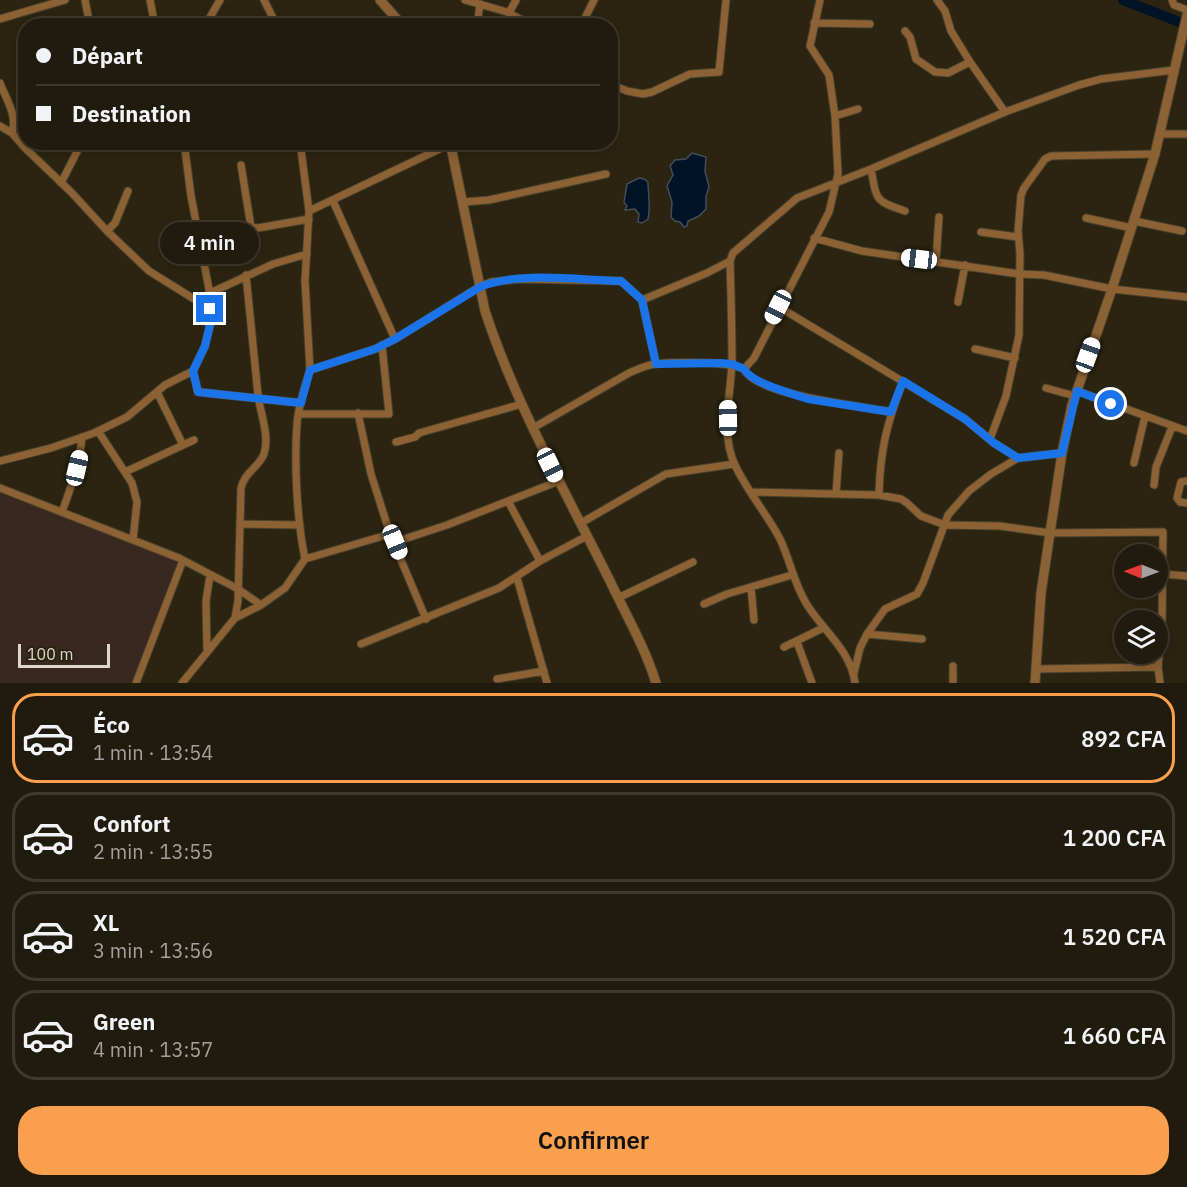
<!DOCTYPE html>
<html lang="fr">
<head>
<meta charset="utf-8">
<style>
	:root { --surface:#201b0c; --page:#282415; --text:#f1f3f6; --muted:#a2a19d; --line:#3d392d; --accent:#fa9f4e }
	body { margin:0; font-family:"IBM Plex Sans",sans-serif; background:var(--page); color:var(--text); height:100vh; display:flex; flex-direction:column; font-size:22px; white-space:nowrap }
	* { box-sizing:border-box; margin:0 }
	p { font-size:20px; color:var(--muted) }
	.icon { flex:none; width:33px; height:33px; fill:none; stroke:currentColor; stroke-width:2; stroke-linecap:round; stroke-linejoin:round }
	.map { position:relative; height:683px; overflow:hidden }
	.panel { display:flex; flex-direction:column; background:var(--surface); flex:1 }
	.panel>* { flex:none }
	.banner { position:absolute; left:18px; top:18px; width:600px; height:132px; border-radius:24px; box-shadow:0 3px 15px #0003,0 0 0 2px var(--line); display:grid; align-content:center; height:132px; padding:0 18px; background:var(--surface) }
	.needle { width:39px; rotate:271deg }
	.buttons { position:absolute; left:1114px; top:544px; display:grid; gap:12px }
	.buttons a { display:grid; place-items:center; width:54px; height:54px; border-radius:50%; background:var(--surface); box-shadow:0 3px 15px #0003,0 0 0 2px var(--line); font-size:30px }
	.scale { position:absolute; left:18px; bottom:15px; width:92px; box-sizing:border-box; padding-left:6px; border:3px solid #dcd8cc; border-top:0; font-size:16px; line-height:21px; white-space:nowrap; color:#dcd8cc; -webkit-text-stroke:4px #2b2410; paint-order:stroke }
	.end { position:absolute; width:27px; height:27px; margin:-14px; border:8px solid #1a73e8; background:#fff; box-shadow:0 0 0 3px #fff }
	.from { border-radius:50% }
	.bubble { position:absolute; height:42px; border-radius:21px; background:var(--surface); box-shadow:0 3px 15px #0003,0 0 0 2px var(--line); font-size:20px; font-weight:600; line-height:42px; text-align:center }
	.car { position:absolute; width:18px; height:36px; margin:-18px -9px; border-radius:8px; box-shadow:0 0 4px 2px #0007; background:linear-gradient(#fff 24%,#345 0 40%,#fff 0 76%,#345 0 86%,#fff 0) }
	.banner b { display:flex; align-items:center; gap:21px; height:57px; font-size:22px }
	.banner b+b { border-top:2px solid var(--line) }
	.banner i { width:15px; height:15px; background:var(--text) }
	ul { padding:10px 0 0; list-style:none }
	li { display:flex; align-items:center; gap:18px; height:90px; margin:0 12px 9px; padding:0 6px; border:3px solid var(--line); border-radius:24px }
	li div { flex:1 }
	li b { display:block; font-size:22px }
	li em { font-style:normal; font-weight:600 }
	li.selected { border-color:var(--accent) }
	li>.icon { width:54px; height:54px; stroke-width:1.5 }
	.primary-button { display:flex; gap:12px; margin-top:auto; padding:12px 18px }
	.primary-button a { flex:1; height:69px; border-radius:24px; background:var(--accent); color:#111; font-size:24px; font-weight:600; line-height:69px; text-align:center }
	.map>svg:first-child { display:block }
</style>
</head>
<body>
<div class="map">
<svg width="1187" height="683" viewBox="0 0 1187 683">
	<rect width="100%" height="100%" fill="#2b2410"/>
	<path fill="#392720" d="M 0,493 L 180,561 L 133,683 L 0,683 Z"/>
	<path fill="#011327" stroke="#434e58" stroke-width="1.5" d="M 692,153 L 706,157 L 705,171 L 709,187 L 706,196 L 706,209 L 699,216 L 688,221 L 687,226 L 684,227 L 680,222 L 675,221 L 671,217 L 672,202 L 667,186 L 673,175 L 670,166 L 675,160 L 686,159 Z
		M 639,178 L 644,179 L 648,182 C 648,194 651,206 648,219 L 642,223 L 638,222 L 639,214 L 635,209 L 625,210 L 627,206 L 624,202 L 627,184 Z"/>
	<g fill="none" stroke-linecap="round" stroke-linejoin="round">
		<path stroke="#011327" stroke-width="10" d="M 1123,0 L 1187,25"/>
		<g stroke="#47412e" stroke-width="9">
			<path id="minor" d="M 85,0 L 90,26
				M 150,0 L 155,26
				M 264,0 L 277,26
				M 465,0 L 507,12 L 533,26
				M 937,0 L 945,11 L 951,31 L 970,62
				M 1172,0 L 1174,5 L 1187,10
				M 509,13 L 516,0
				M 0,19 L 65,0
				M 814,23 L 870,24
				M 205,26 L 220,0
				M 477,26 L 480,4
				M 581,26 L 594,0
				M 905,31 L 910,37 L 916,59 L 935,72 L 948,73 L 970,62 L 1005,112
				M 0,83 C 6,99 18,116 12,133
				M 610,84 L 627,91 L 643,94 L 652,92 L 690,74 L 719,72 L 726,0
				M 835,116 L 858,109
				M 0,126 L 12,133 L 25,148 L 71,192 L 107,231 L 149,271 L 210,309
				M 1160,134 L 1187,134
				M 300,142 L 309,211 L 305,281 L 310,370
				M 241,165 L 251,227 L 258,228 L 309,219
				M 871,169 C 877,200 874,201 905,211
				M 61,183 L 82,142
				M 333,201 L 395,339
				M 463,202 L 489,200 L 606,174
				M 309,211 L 450,144
				M 1086,218 L 1132,228
				M 1134,221 L 1182,231
				M 107,231 L 115,223 L 128,191
				M 981,232 L 1018,237
				M 814,238 L 862,251 L 1019,274 L 1044,275 L 1112,289 L 1187,297
				M 936,261 L 939,217
				M 210,293 L 273,264 L 307,254
				M 642,300 L 707,273 L 730,261
				M 958,302 L 965,265
				M 779,307 L 965,419 L 994,443 L 1018,458
				M 975,349 L 1015,358
				M 744,369 C 756,396 863,406 891,412
				M 193,371 L 198,392 L 301,403
				M 1046,388 L 1075,396
				M 1077,391 L 1187,431
				M 157,392 L 183,445
				M 358,413 L 371,474 L 390,534 L 426,619
				M 299,414 L 389,414 L 382,345
				M 533,428 L 629,373 C 638,369 646,365 656,364 C 675,362 728,361 744,369 L 754,358 L 829,212 L 838,174 L 835,116 L 829,75 L 810,46 L 820,0
				M 98,431 L 132,483 L 137,502 L 133,540
				M 990,439 L 1006,396 L 1019,335 L 1020,254 L 1018,231 L 1021,195 L 1024,188 L 1045,159 L 1051,156 L 1155,154
				M 396,442 L 415,437 L 419,433 L 522,404
				M 0,461 L 51,448 L 94,433 L 127,417 L 165,385 L 193,371 L 205,346 L 210,325 L 209,289 L 191,196 L 184,142
				M 1134,463 L 1145,416
				M 125,472 L 194,440
				M 1187,481 L 1181,482 L 1177,498 L 1180,502 L 1187,503
				M 1154,485 L 1156,467 L 1172,427
				M 0,488 L 179,558 L 238,589 L 261,605
				M 751,492 L 879,495 L 901,499 L 907,503 L 921,516 L 945,525 L 1000,526 L 1050,533 L 1163,532 L 1162,625 L 1158,667 L 1160,683
				M 836,494 L 839,453
				M 879,495 C 880,450 887,423 903,381
				M 508,501 L 540,561
				M 62,512 C 71,487 80,463 82,437
				M 581,523 L 666,474 L 734,464
				M 241,524 L 300,525
				M 395,542 L 447,525 L 559,481
				M 305,559 C 297,521 294,463 297,424 C 298,406 305,387 310,370 L 375,349 L 395,339 L 479,287 L 491,282 L 519,279 L 621,281 L 642,300 L 656,364
				M 1163,574 L 1187,576
				M 517,578 L 547,683
				M 751,587 L 754,620
				M 618,598 L 693,562
				M 704,604 L 727,594 L 792,575
				M 235,618 L 238,601 L 241,488 C 244,473 259,467 264,454 C 270,435 260,413 258,395 C 254,355 250,315 246,275
				M 867,634 L 922,639
				M 797,642 L 812,683
				M 361,644 L 499,588 L 540,561 L 587,536
				M 784,647 L 823,628
				M 207,650 L 206,601 L 210,575
				M 1037,669 L 1158,667
				M 854,673 L 860,648 L 867,634 L 885,609 L 917,594 L 923,583 L 948,515 L 969,491 L 991,474 L 1018,458 L 1062,453
				M 497,679 L 544,671
				M 136,683 L 183,560
				M 182,683 L 235,618 L 261,605 L 285,588 L 305,559 L 390,534
				M 855,683 C 851,650 822,630 806,603 C 794,583 790,560 780,539 C 767,514 747,491 735,465 C 720,434 731,394 732,361 C 732,328 731,294 730,261 L 733,253 L 797,198 L 871,169 L 1005,112 L 1079,85 L 1101,79 L 1174,70
				M 953,683 L 953,666"/>
		</g>
		<g stroke="#47412e" stroke-width="11">
			<path id="tertiary" d="M 380,0 L 403,26
				M 450,142 L 485,311 C 516,405 565,491 609,579 C 625,613 645,647 656,683
				M 1035,683 L 1041,593 L 1062,453 L 1072,405 L 1112,289 L 1155,154 L 1187,15"/>
		</g>
		<use href="#minor" stroke="#8c6134" stroke-width="7"/>
		<use href="#tertiary" stroke="#8c6134" stroke-width="9"/>
	</g>
	<g fill="none" stroke-linecap="round" stroke-linejoin="round">
		<path stroke="#1a73e8" stroke-width="8" d="M 210,309 L 210,325 L 205,346 L 193,371 L 198,392 L 301,403 L 310,370 L 375,349 L 395,339 L 480,287 C 520,271 577,280 621,281 L 642,300 L 656,364 L 720,363 L 732,364 L 744,369 C 751,383 793,394 808,399 L 891,412 L 903,381 L 965,419 L 994,443 L 1018,458 L 1062,453 L 1077,391 L 1111,404"/>
	</g>
</svg>
<div class="buttons">
<a><svg class="needle" viewBox="-14 -14 28 28"><path d="M0-13l5 13h-10z" fill="#e53935"/><path d="M0 13l5-13h-10z" fill="#a2a19d"/></svg></a>
<a><svg class="icon" aria-label="layers" viewBox="0 0 24 24"><path d="M12 4l9 5-9 5-9-5zM3 14l9 5 9-5"/></svg></a>
</div>
<div class="scale">100 m</div>
<i class="end from" style="left:1111px;top:404px"></i>
<i class="end" style="left:210px;top:309px"></i>
<div class="bubble" style="left:160px;top:222px;width:99px">4 min</div>
<i class="car" style="left:919px;top:259px;rotate:277deg"></i>
<i class="car" style="left:778px;top:307px;rotate:207deg"></i>
<i class="car" style="left:1088px;top:355px;rotate:20deg"></i>
<i class="car" style="left:728px;top:418px;rotate:359deg"></i>
<i class="car" style="left:550px;top:465px;rotate:154deg"></i>
<i class="car" style="left:77px;top:468px;rotate:13deg"></i>
<i class="car" style="left:395px;top:542px;rotate:158deg"></i>
<div class="banner">
<b><i class="from"></i>Départ</b>
<b><i></i>Destination</b>
</div>
</div>
<section class="panel">
<ul>
<li class="selected"><svg class="icon" aria-label="car" viewBox="0 0 24 24"><path d="M5 17H2v-5l4-1 3-4h7l3 4 3 1v5h-3M9 17h6M6 11h13"/><circle cx="7" cy="17" r="2"/><circle cx="17" cy="17" r="2"/></svg><div><b>Éco</b><p>1 min · 13:54</p></div><em>892 CFA</em></li>
<li><svg class="icon" aria-label="car" viewBox="0 0 24 24"><path d="M5 17H2v-5l4-1 3-4h7l3 4 3 1v5h-3M9 17h6M6 11h13"/><circle cx="7" cy="17" r="2"/><circle cx="17" cy="17" r="2"/></svg><div><b>Confort</b><p>2 min · 13:55</p></div><em>1 200 CFA</em></li>
<li><svg class="icon" aria-label="car" viewBox="0 0 24 24"><path d="M5 17H2v-5l4-1 3-4h7l3 4 3 1v5h-3M9 17h6M6 11h13"/><circle cx="7" cy="17" r="2"/><circle cx="17" cy="17" r="2"/></svg><div><b>XL</b><p>3 min · 13:56</p></div><em>1 520 CFA</em></li>
<li><svg class="icon" aria-label="car" viewBox="0 0 24 24"><path d="M5 17H2v-5l4-1 3-4h7l3 4 3 1v5h-3M9 17h6M6 11h13"/><circle cx="7" cy="17" r="2"/><circle cx="17" cy="17" r="2"/></svg><div><b>Green</b><p>4 min · 13:57</p></div><em>1 660 CFA</em></li>
</ul>
<div class="primary-button"><a>Confirmer</a></div>
</section>
</body>
</html>
